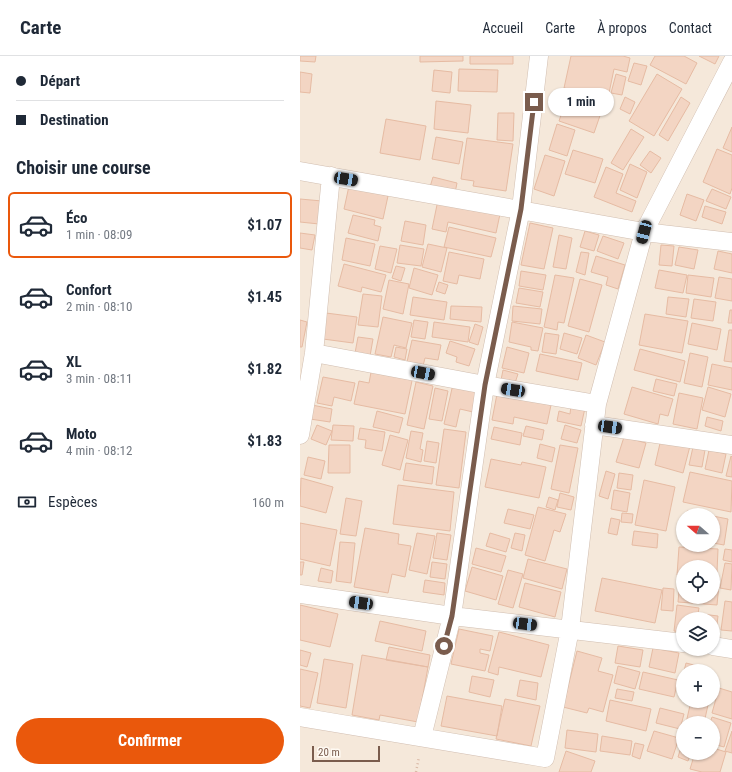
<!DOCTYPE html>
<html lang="fr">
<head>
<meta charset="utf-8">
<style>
	:root { --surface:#fff; --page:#f6f6f7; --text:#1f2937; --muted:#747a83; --line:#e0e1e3; --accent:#ea580c }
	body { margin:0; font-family:"Roboto Condensed",sans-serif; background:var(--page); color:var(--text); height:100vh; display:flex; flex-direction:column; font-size:15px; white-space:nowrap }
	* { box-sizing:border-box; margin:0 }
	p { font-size:13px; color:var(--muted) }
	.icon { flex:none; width:22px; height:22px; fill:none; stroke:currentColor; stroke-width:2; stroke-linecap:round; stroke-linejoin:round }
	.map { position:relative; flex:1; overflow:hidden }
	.sheet { display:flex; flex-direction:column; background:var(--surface); width:300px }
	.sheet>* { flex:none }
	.banner { display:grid; align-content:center; height:88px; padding:0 16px; background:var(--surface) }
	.needle { width:26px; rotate:290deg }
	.fabs { position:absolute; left:376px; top:452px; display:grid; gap:8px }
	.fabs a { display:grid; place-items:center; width:44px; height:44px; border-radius:50%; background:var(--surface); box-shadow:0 1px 3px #0004; font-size:20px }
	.scale { position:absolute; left:12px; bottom:10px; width:68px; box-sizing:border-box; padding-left:4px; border:2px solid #7a5c4d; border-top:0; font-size:11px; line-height:14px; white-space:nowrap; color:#7a5c4d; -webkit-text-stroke:3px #fffaf3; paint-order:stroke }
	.end { position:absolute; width:18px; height:18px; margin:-9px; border:5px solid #7a5c4d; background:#fff; box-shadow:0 0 0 2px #fff }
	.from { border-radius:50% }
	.bubble { position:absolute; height:28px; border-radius:14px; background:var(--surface); box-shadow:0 1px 3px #0004; font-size:13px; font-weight:700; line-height:28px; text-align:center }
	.car { position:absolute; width:12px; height:24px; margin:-12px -6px; border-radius:5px; box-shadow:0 0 3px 1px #0007; background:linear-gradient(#222 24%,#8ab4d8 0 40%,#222 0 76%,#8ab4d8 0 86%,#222 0) }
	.banner b { display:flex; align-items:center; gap:14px; height:38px; font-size:15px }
	.banner b+b { border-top:1px solid var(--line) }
	.banner i { width:10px; height:10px; background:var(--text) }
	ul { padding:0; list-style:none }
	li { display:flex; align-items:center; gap:12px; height:66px; margin:0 8px 6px; padding:0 8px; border:2px solid transparent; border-radius:6px }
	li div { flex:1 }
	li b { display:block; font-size:15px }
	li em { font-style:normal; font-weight:700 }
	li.current { border-color:var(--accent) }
	li>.icon { width:36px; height:36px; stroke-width:1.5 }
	h2 { padding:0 16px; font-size:18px; line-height:48px }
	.pay { display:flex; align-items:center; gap:10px; height:44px; padding:0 16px; font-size:15px }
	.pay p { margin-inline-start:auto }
	.button { display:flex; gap:8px; margin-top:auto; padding:8px 16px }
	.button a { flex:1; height:46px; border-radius:24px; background:var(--accent); color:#fff; font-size:16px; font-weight:700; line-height:46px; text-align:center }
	header { display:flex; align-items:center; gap:24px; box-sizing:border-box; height:56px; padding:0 20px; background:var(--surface); border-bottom:1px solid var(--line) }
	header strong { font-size:19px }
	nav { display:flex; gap:22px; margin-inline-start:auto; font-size:14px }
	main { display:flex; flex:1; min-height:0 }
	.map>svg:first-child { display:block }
</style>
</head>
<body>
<header>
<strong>Carte</strong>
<nav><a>Accueil</a><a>Carte</a><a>À propos</a><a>Contact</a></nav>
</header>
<main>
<section class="sheet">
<div class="banner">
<b><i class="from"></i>Départ</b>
<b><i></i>Destination</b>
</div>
<h2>Choisir une course</h2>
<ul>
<li class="current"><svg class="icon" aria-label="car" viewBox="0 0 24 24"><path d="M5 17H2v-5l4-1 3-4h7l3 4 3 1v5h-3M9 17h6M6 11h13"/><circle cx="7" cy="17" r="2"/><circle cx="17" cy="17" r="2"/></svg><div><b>Éco</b><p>1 min · 08:09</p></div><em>$1.07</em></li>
<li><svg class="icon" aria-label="car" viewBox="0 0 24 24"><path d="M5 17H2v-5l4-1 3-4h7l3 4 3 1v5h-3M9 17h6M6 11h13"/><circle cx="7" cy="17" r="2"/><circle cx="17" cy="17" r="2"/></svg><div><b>Confort</b><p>2 min · 08:10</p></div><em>$1.45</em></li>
<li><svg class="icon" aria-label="car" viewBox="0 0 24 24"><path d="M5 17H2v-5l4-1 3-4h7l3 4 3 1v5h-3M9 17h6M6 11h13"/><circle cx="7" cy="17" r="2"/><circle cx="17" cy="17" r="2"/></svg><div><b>XL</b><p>3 min · 08:11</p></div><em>$1.82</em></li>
<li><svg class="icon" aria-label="car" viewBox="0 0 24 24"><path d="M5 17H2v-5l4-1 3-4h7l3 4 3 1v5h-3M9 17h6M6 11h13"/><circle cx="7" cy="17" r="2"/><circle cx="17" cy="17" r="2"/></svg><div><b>Moto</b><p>4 min · 08:12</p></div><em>$1.83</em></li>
</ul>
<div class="pay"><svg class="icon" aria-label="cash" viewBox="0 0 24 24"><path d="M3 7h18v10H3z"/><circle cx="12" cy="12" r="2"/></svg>Espèces<p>160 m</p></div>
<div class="button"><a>Confirmer</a></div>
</section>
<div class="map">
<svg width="432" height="716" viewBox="0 0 432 716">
	<rect width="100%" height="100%" fill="#fdf6ec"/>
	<path fill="#f5e8da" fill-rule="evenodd" d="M 0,0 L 432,0 L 432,716 L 0,716 ZM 383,459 L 413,459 L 413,489 L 383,489 ZM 383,511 L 413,511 L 413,541 L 383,541 ZM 383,563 L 413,563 L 413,593 L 383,593 ZM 383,615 L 413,615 L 413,645 L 383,645 ZM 383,667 L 413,667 L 413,697 L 383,697 Z"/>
	<path fill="#f3d5c3" stroke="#e6bba3" d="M 0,0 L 16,0 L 15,6 L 0,5 Z
		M 120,0 L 163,0 L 163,5 L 120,6 Z
		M 170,0 L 213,0 L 213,8 L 170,8 Z
		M 271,0 L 323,0 L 330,2 L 327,16 L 314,13 L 308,42 L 264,32 Z
		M 355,0 L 384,0 L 397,7 L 386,28 L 350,9 Z
		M 399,0 L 419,0 L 415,8 Z
		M 334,7 L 347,10 L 341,29 L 328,25 Z
		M 159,13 L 198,14 L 197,36 L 158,35 Z
		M 134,14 L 152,16 L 150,37 L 132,35 Z
		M 0,16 L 12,18 L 10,37 L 0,36 Z
		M 316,18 L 326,21 L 322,39 L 311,37 Z
		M 357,18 L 382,33 L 354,80 L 329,65 Z
		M 269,36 L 304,48 L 294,77 L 259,65 Z
		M 325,41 L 335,46 L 330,58 L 320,53 Z
		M 381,41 L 390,47 L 368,85 L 359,79 Z
		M 136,45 L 171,49 L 168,77 L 134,73 Z
		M 198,57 L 214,57 L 213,85 L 197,84 Z
		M 86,63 L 126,70 L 120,104 L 80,97 Z
		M 257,68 L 275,74 L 267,100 L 249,94 Z
		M 432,71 L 432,96 L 423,92 Z
		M 331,73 L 344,81 L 323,114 L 311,107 Z
		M 136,81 L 163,86 L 159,108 L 132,103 Z
		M 167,82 L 213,88 L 206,135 L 173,130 L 174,125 L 161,123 Z
		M 417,93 L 432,99 L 432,132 L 430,138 L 403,126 Z
		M 273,94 L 303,103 L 295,127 L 265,118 Z
		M 350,95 L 361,102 L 351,117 L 340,109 Z
		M 245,99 L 265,105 L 254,140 L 234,133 Z
		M 330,108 L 347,116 L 337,142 L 320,134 Z
		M 306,111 L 323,118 L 316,137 L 336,145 L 332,156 L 294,141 Z
		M 133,121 L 157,127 L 155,137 L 130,131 Z
		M 49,130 L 88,140 L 83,163 L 44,153 Z
		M 412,133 L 431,141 L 426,153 L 406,145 Z
		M 387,138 L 404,144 L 396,165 L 380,159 Z
		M 0,143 L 22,145 L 19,168 L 0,166 Z
		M 138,144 L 200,158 L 196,177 L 148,166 L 146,176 L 132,173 Z
		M 405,150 L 426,156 L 422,168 L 402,161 Z
		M 53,159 L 75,164 L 74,169 L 81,171 L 78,185 L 48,177 Z
		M 105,165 L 126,169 L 123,189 L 101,185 Z
		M 230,167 L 253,172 L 244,213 L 221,209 Z
		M 149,171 L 196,182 L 191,201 L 144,191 Z
		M 285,175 L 299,179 L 294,195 L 280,191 Z
		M 0,177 L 15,179 L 12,194 L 0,192 Z
		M 259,179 L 272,182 L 266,213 L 253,211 Z
		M 303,180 L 324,187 L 318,203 L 297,195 Z
		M 46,182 L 75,188 L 70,210 L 42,204 Z
		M 128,188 L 147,192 L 141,216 L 122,211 Z
		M 100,189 L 124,193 L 121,210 L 97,207 Z
		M 361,189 L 374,190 L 372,210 L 359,209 Z
		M 80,190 L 97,193 L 91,217 L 75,213 Z
		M 379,191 L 398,194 L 394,213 L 375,209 Z
		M 418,195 L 432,198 L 432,217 L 414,213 Z
		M 149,196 L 184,203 L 180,223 L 159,219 L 157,228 L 143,225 Z
		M 281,196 L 289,197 L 285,219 L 276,216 Z
		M 296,200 L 325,209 L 318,233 L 306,229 L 308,221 L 291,216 Z
		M 44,208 L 86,219 L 81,236 L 62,231 L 61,236 L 38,230 Z
		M 96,210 L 105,212 L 101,225 L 92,222 Z
		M 114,212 L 138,219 L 132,239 L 109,232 Z
		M 359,214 L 387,219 L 383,237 L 355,232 Z
		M 221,215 L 246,219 L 243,234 L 219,230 Z
		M 255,219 L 274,222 L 264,267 L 258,266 L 257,274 L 244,271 Z
		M 388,219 L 414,222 L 411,241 L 386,237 Z
		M 419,221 L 432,223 L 432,245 L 415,242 Z
		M 280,223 L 302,229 L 289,276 L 268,270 Z
		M 89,224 L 109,228 L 103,258 L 83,253 Z
		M 139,226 L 148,229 L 145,238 L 136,235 Z
		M 219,232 L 243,236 L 240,251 L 216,247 Z
		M 63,238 L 82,240 L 78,271 L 58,269 Z
		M 113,241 L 147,246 L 144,264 L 110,259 Z
		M 368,241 L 389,243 L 386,261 L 366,258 Z
		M 394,243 L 416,246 L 413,265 L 391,262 Z
		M 151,250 L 182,251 L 181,266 L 150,263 Z
		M 213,250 L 242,253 L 240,268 L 212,265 Z
		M 430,254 L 432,254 L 432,267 L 428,267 Z
		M 26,257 L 57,261 L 53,287 L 23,283 Z
		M 345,258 L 388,265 L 382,297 L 339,289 Z
		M 83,261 L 112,267 L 106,292 L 94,289 L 91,301 L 75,298 Z
		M 0,264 L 7,266 L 2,291 L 0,291 Z
		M 114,264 L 128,266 L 125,283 L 111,281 Z
		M 134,266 L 170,271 L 168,286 L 132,281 Z
		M 212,266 L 243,272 L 238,295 L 231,294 L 231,291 L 209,286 Z
		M 392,267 L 421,273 L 417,294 L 388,288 Z
		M 175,268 L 183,271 L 178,289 L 169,286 Z
		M 429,274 L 432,274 L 432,306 L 424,305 Z
		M 245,277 L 259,279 L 256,298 L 242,296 Z
		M 264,277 L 282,282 L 277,298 L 260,293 Z
		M 286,279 L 305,286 L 296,309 L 278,302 Z
		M 58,281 L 73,283 L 70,300 L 55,297 Z
		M 112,284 L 141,289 L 138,304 L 125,302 L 123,310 L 107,306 Z
		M 150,285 L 175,293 L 169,310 L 156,306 L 157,301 L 146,297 Z
		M 96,291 L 107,293 L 105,304 L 94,301 Z
		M 207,291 L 229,297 L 224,317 L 202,312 Z
		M 340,293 L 385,305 L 380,326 L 334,314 Z
		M 390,297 L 408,301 L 402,331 L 384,327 Z
		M 240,298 L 282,307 L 278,324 L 236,315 Z
		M 412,308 L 432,312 L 432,334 L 408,329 Z
		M 72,311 L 113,320 L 105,358 L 54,348 L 59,325 L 69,327 Z
		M 203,314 L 218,318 L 215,327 L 201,324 Z
		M 23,321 L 55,327 L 51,345 L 34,341 L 32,350 L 17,347 Z
		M 356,323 L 377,328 L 374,340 L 353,335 Z
		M 116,326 L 133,330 L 124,373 L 107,369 Z
		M 153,328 L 178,334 L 173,356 L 160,353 L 156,371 L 144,368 Z
		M 332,331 L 373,343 L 368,360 L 360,358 L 358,368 L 324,358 Z
		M 408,331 L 431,338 L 425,361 L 402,354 Z
		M 135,332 L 148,335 L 142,365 L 129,363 Z
		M 379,337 L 403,342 L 397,373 L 373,368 Z
		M 197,338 L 251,349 L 247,368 L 214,361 L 213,368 L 192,364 Z
		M 12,349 L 32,353 L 30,366 L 10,363 Z
		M 271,349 L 285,352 L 281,370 L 257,365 L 259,355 L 270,358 Z
		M 77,355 L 103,362 L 99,377 L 73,371 Z
		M 407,361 L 423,365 L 421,375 L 405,370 Z
		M 17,369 L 32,375 L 26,389 L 11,383 Z
		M 33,369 L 54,370 L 53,385 L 31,384 Z
		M 265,369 L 281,374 L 277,387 L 261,383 Z
		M 226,370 L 244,374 L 242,384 L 223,380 Z
		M 194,371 L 222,377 L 220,389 L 191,383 Z
		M 60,372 L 85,376 L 82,395 L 65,392 L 66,384 L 58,383 Z
		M 144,373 L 166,376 L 159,432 L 136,429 Z
		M 111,375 L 123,377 L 120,393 L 123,394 L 121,406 L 106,402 Z
		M 90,379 L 108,384 L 100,414 L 82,409 Z
		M 324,381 L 346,387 L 339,412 L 316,406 Z
		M 361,383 L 390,390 L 383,417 L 355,409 Z
		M 127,385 L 139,387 L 136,407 L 124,405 Z
		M 240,388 L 255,392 L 252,406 L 237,402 Z
		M 29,389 L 50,389 L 50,417 L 28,417 Z
		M 260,389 L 278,392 L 269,437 L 251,433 Z
		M 393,391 L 405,394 L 402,411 L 389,409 Z
		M 409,394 L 426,398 L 422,417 L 405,413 Z
		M 431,400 L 432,401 L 432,421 L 426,420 Z
		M 8,401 L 25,405 L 21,423 L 4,419 Z
		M 191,403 L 221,409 L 222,406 L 246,411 L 239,442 L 185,431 Z
		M 106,407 L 134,411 L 132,428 L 103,424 Z
		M 306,415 L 315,418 L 308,443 L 299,440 Z
		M 390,416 L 432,425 L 431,456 L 383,446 Z
		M 319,417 L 333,419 L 331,434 L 317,432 Z
		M 1,422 L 33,431 L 26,457 L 0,450 Z
		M 344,424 L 375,431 L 366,475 L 335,469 Z
		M 98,429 L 154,436 L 150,475 L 93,468 Z
		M 314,434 L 330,437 L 327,456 L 311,453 Z
		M 260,437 L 274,441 L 271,454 L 257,451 Z
		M 249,441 L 258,444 L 255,454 L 246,451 Z
		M 46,442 L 62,445 L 56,480 L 40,478 Z
		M 238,451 L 266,458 L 260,476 L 254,474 L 245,505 L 225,499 Z
		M 208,453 L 234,459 L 230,473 L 204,467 Z
		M 387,455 L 409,459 L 387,459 Z
		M 322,457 L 333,458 L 332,467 L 321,466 Z
		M 413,460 L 428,463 L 424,489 L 413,487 Z
		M 311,462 L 320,464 L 317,479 L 308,477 Z
		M 0,467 L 37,474 L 30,510 L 0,503 Z
		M 65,472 L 99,478 L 98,488 L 111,490 L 105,521 L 92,518 L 88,537 L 54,531 Z
		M 334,475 L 358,478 L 357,492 L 332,489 Z
		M 117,477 L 135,480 L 127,518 L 109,514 Z
		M 137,477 L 151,479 L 147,504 L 133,502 Z
		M 190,477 L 210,483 L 206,496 L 186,490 Z
		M 215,477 L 225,479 L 222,495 L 211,492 Z
		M 40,486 L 55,487 L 51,527 L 36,525 Z
		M 379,491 L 418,493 L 417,516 L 413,516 L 413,511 L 383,511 L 383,519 L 377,519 Z
		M 176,492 L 206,500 L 201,516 L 172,508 Z
		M 425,493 L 432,494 L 432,506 L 423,504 Z
		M 228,503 L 267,513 L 262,533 L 223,522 Z
		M 0,506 L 4,506 L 2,519 L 0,519 Z
		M 132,506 L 147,508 L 145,523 L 130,521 Z
		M 425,507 L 432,508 L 431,534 L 420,532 Z
		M 172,511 L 203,520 L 196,544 L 165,535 Z
		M 21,512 L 33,515 L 31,527 L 18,525 Z
		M 208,514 L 223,518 L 213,552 L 198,548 Z
		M 302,522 L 362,534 L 355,567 L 295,555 Z
		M 125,524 L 145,527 L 144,539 L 123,536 Z
		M 380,524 L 383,524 L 383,541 L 413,541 L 413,527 L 419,528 L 417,549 L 378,546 Z
		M 225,527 L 261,536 L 255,561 L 219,551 Z
		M 363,532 L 374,533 L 373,555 L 361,554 Z
		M 425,545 L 432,546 L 432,575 L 421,574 Z
		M 0,549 L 38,558 L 30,591 L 0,584 Z
		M 377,549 L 399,552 L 397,563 L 383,563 L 383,576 L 374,575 Z
		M 402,558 L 418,560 L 415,584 L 413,584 L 413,563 L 401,563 Z
		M 80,565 L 126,575 L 122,595 L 75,585 Z
		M 159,573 L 193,580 L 190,595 L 180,593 L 180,597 L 189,599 L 185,615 L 151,608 Z
		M 199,576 L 249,589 L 241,621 L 199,611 L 198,619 L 188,616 Z
		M 318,590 L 343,594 L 340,611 L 315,607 Z
		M 89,591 L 130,599 L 128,611 L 86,604 Z
		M 353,592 L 379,597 L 375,617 L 349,611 Z
		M 0,594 L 11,597 L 7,611 L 0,609 Z
		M 277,595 L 302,602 L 298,615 L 313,619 L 303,656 L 289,652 L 287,657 L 263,651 Z
		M 62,599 L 128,611 L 118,666 L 80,659 L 79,664 L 52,659 Z
		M 24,603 L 53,608 L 46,652 L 17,647 Z
		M 386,607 L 410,613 L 409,615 L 384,615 Z
		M 318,610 L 340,616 L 335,633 L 314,627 Z
		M 0,613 L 18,617 L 10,652 L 0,650 Z
		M 343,616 L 378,624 L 374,641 L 339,633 Z
		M 172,620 L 194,624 L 190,641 L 169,636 Z
		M 220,624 L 238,627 L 236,644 L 217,640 Z
		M 419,632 L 432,636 L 432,663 L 412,657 Z
		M 317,633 L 334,636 L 332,645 L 315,642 Z
		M 147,640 L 202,650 L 197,680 L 141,670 Z
		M 205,643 L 240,650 L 231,690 L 196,683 Z
		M 310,644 L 351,653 L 346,675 L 306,665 Z
		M 391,645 L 408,649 L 404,667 L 386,667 Z
		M 360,652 L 384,658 L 380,673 L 356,667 Z
		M 412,661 L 431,667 L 424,691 L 413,688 L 413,667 L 410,667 Z
		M 267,674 L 298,678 L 296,696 L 265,692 Z
		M 354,675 L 379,682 L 372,703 L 347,695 Z
		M 432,675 L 432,697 L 425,695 Z
		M 302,680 L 332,685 L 330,699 L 300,695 Z
		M 335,687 L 344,689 L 340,703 L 332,700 Z
		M 382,688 L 383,697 L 391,697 L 388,705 L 378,701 Z
		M 413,692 L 426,696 L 420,716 L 402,716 L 390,713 L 395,697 L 413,697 Z
		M 266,695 L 295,705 L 291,716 L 259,716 Z"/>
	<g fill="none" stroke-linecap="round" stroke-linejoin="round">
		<g stroke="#d1beb0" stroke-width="19">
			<path id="minor" d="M 0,115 L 344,176 L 432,186
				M 14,297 L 185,329 L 297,348
				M 294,369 L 432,389
				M 0,379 L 14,297 L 31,120
				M 0,538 L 152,560 L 383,587
				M 413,590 L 432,593
				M 0,661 L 245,702 L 270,573 L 297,348 L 344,176 L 432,6
				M 122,681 L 152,560 L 185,329 L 221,153 L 239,0"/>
		</g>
		<path stroke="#d9b8a5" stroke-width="2.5" stroke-dasharray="1 3" stroke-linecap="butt" d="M 116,716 L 119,701"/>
		<use href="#minor" stroke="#fff" stroke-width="18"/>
	</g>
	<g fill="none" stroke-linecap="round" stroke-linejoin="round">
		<path stroke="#7a5c4d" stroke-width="5" d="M 144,590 L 152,560 L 185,329 L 221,153 L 234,46"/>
	</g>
</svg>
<div class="fabs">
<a><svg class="needle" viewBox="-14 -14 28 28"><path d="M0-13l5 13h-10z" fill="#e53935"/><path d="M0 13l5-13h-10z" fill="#747a83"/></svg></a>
<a><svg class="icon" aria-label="locate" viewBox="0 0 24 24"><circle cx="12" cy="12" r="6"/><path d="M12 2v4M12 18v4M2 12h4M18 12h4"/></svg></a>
<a><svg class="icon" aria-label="layers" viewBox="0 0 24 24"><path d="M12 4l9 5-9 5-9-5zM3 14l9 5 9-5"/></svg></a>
<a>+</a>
<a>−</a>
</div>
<div class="scale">20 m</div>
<i class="end from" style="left:144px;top:590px"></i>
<i class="end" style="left:234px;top:46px"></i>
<div class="bubble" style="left:248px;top:32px;width:66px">1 min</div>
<i class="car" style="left:46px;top:123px;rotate:100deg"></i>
<i class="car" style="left:344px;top:176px;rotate:195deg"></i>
<i class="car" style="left:123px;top:317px;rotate:101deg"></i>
<i class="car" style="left:213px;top:334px;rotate:279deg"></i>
<i class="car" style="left:310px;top:371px;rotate:98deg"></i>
<i class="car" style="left:61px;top:547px;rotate:278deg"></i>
<i class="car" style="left:225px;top:568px;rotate:97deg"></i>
</div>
</main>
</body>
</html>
